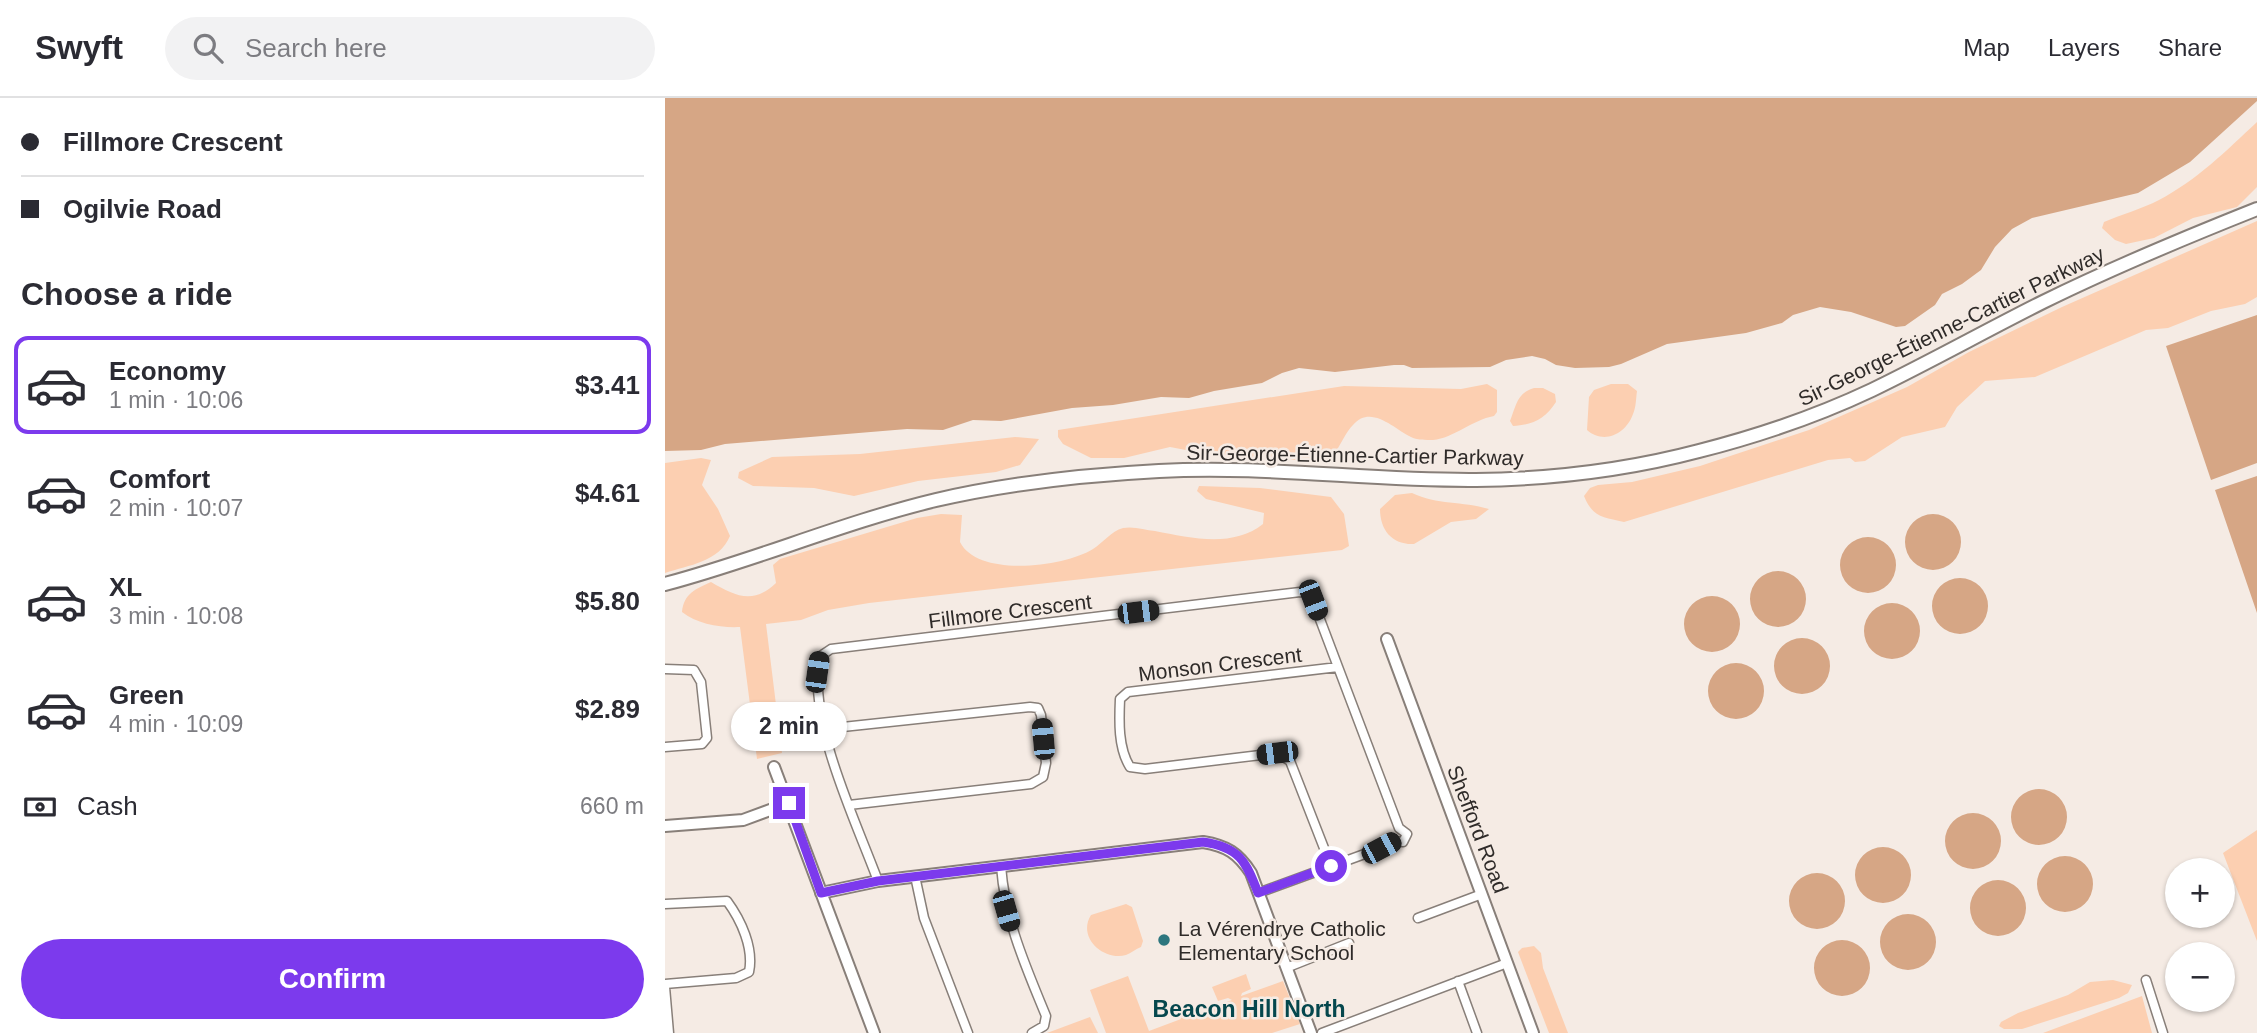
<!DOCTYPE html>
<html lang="en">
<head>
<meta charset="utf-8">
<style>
	:root { --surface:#fff; --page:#f2f2f3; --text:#2b2b33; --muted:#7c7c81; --line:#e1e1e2; --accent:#7c3aed }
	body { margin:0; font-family:Helvetica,sans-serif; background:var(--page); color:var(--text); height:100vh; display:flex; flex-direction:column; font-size:26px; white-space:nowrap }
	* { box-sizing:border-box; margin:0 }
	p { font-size:23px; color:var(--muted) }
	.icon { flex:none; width:38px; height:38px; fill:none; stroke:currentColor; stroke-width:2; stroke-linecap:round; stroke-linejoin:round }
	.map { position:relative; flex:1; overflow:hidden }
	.panel { display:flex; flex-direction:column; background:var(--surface); width:665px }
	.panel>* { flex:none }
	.top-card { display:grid; align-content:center; height:154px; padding:0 21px; background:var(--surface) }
	.buttons { position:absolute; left:1500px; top:760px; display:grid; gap:14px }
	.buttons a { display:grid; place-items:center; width:70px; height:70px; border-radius:50%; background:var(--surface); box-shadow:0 2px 5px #0004; font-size:35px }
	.end { position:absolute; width:32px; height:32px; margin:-16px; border:9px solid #7c3aed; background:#fff; box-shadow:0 0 0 4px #fff }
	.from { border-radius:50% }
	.bubble { position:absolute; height:49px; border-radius:24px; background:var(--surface); box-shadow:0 2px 5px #0004; font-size:23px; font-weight:700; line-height:49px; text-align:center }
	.car { position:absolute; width:21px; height:42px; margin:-21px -10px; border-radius:9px; box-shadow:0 0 5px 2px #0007; background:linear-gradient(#222 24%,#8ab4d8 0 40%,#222 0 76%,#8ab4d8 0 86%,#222 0) }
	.top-card b { display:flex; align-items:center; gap:24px; height:66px; font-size:26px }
	.top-card b+b { border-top:2px solid var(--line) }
	.top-card i { width:18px; height:18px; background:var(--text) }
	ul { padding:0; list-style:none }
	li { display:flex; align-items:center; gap:21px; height:98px; margin:0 14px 10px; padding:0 7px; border:4px solid transparent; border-radius:14px }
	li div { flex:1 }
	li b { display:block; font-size:26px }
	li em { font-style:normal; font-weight:700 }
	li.on { border-color:var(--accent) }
	li>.icon { width:63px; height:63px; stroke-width:1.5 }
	h2 { padding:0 21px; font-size:32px; line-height:84px }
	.pay { display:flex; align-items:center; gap:18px; height:77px; padding:0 21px; font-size:26px }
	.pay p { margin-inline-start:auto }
	.button { display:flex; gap:14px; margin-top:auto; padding:14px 21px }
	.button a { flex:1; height:80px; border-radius:42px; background:var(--accent); color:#fff; font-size:28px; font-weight:700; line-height:80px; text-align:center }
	header { display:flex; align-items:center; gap:42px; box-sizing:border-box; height:98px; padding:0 35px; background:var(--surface); border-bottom:2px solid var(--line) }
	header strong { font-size:33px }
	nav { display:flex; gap:38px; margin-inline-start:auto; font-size:24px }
	.search { width:490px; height:63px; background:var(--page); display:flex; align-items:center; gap:18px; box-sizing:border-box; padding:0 24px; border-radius:38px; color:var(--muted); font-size:26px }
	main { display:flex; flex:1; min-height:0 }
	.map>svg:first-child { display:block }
</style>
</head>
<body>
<header>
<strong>Swyft</strong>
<div class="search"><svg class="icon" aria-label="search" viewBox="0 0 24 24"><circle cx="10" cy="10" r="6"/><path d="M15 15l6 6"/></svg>Search here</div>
<nav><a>Map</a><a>Layers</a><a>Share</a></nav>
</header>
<main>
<section class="panel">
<div class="top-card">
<b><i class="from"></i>Fillmore Crescent</b>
<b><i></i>Ogilvie Road</b>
</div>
<h2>Choose a ride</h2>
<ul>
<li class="on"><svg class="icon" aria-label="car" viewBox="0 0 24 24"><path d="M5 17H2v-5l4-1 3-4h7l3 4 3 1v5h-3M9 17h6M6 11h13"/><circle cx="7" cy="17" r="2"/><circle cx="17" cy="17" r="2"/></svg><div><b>Economy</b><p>1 min · 10:06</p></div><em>$3.41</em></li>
<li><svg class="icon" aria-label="car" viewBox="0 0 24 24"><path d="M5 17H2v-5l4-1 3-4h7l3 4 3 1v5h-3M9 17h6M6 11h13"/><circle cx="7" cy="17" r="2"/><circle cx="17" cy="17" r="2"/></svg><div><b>Comfort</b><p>2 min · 10:07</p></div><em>$4.61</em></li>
<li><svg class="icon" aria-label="car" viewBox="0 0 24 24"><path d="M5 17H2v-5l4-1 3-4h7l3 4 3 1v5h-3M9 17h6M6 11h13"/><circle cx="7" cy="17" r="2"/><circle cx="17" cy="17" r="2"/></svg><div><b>XL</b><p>3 min · 10:08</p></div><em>$5.80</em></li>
<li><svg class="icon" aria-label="car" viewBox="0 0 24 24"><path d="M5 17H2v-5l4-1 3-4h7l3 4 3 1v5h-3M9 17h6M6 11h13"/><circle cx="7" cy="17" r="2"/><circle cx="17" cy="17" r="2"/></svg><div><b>Green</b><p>4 min · 10:09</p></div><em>$2.89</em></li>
</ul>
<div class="pay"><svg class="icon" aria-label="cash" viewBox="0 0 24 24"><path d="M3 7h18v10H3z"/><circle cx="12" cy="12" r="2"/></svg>Cash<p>660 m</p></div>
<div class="button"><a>Confirm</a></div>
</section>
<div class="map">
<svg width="1592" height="935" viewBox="0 0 1592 935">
	<rect width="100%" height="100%" fill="#f5ebe4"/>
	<path fill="#fccfb1" d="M 1592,24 L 1592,89 L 1572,109 L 1528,120 L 1489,140 L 1461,146 L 1450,142 L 1437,130 L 1439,124 C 1457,116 1477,111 1494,102 C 1532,82 1561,53 1592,24 Z
		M 1592,123 L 1592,199 L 1580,206 L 1546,213 L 1503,230 L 1481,232 L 1370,279 L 1320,283 L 1292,309 L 1280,329 L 1237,339 L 1200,363 L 1190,364 L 1185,360 L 1163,362 L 959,424 C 938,419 928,420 919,398 L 925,390 L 933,387 L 967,384 L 1035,368 L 1144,332 L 1242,289 L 1304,254 L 1397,209 Z
		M 822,286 L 832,292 L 832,314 L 829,318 C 807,322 789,340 768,342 C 761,342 751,342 746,339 C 729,331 706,306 688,327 C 681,334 676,346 670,355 L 637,363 L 613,359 L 552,358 L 505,349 L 459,360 L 426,360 L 398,346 L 393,339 L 393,332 L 679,288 L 796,291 Z
		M 946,286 L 963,286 L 972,293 C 971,300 971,310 968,316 C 961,336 939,347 922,332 L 924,299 L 929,292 Z
		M 869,290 L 878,290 L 890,296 L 891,304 C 880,321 868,327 848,328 L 845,323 C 851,308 852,295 869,290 Z
		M 350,339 L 374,341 L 355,367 L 331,374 L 253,383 L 189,398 L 149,390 L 88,388 L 73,380 L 74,374 L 107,359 L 195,356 Z
		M 36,360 L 46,362 L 37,387 L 53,411 L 65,438 C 54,464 24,467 0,475 L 0,365 Z
		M 534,388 L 595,390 L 666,399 L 679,416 L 684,448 L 677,452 L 204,505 L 163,512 L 136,522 L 101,526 L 117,655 L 92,661 L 75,529 C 56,530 32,526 17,514 C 19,495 31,491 46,484 C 70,498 88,507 111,485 L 108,467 L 115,461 L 252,420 L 276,416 L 297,417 L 295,444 C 313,480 399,469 428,451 C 438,445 446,433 458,430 C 469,428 480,432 490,433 C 526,440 568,450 598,426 L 599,415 L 541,401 L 532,393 Z
		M 747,395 C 772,407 797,403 824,411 L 811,421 L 786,424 L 749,446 C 727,447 715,432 715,411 L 730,397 Z
		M 1592,732 L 1592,843 L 1558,755 Z
		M 461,806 L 467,809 L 478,843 L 476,849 C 471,851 466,855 461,857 C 438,863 412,839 426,817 Z
		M 869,848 L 876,855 L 878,870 L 903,935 L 884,935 L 853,854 L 857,850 Z
		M 581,876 L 586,891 L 577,895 L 576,898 L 618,883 L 635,926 L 607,935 L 441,935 L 425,892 L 463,878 L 484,933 L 516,921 L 511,911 L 521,906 L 528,910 L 527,917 L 567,902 L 563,900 L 553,903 L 547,889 Z
		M 1448,882 L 1467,887 L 1463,895 L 1454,900 L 1357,931 L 1339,931 L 1334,928 L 1336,924 L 1353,915 L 1403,897 L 1425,884 Z
		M 1477,898 L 1487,935 L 1378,935 Z
		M 425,919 L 433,935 L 382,935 Z"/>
	<path fill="#d6a685" d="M 0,0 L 1592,0 L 1592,3 L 1525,64 L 1473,95 L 1367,120 L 1347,131 L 1330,149 L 1316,172 L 1297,186 L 1277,196 L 1270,207 L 1240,228 L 1231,229 L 1186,214 L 1155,209 L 1128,217 L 1117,225 L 1081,235 L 1002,246 L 956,266 L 944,269 L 910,270 L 891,267 L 880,261 L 867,258 L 841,262 L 825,269 L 747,270 L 739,267 L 729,267 L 670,274 L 634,270 L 617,275 L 597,285 L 549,293 L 524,300 L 496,299 L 448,307 L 407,310 L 336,323 L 308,322 L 278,332 L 242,331 L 60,346 L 36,352 L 0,353 Z
		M 1592,217 L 1592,365 L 1546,382 L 1501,248 Z
		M 1592,378 L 1592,515 L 1550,392 Z
		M1240 444a28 28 0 1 1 56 0a28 28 0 1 1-56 0Z
		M1175 467a28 28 0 1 1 56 0a28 28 0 1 1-56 0Z
		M1085 501a28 28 0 1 1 56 0a28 28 0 1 1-56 0Z
		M1267 508a28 28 0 1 1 56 0a28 28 0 1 1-56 0Z
		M1019 526a28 28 0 1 1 56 0a28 28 0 1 1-56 0Z
		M1199 533a28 28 0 1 1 56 0a28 28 0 1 1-56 0Z
		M1109 568a28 28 0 1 1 56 0a28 28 0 1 1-56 0Z
		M1043 593a28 28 0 1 1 56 0a28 28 0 1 1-56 0Z
		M1346 719a28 28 0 1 1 56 0a28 28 0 1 1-56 0Z
		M1280 743a28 28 0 1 1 56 0a28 28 0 1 1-56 0Z
		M1190 777a28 28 0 1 1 56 0a28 28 0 1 1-56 0Z
		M1372 786a28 28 0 1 1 56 0a28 28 0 1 1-56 0Z
		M1124 803a28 28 0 1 1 56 0a28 28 0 1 1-56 0Z
		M1305 810a28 28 0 1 1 56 0a28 28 0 1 1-56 0Z
		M1215 844a28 28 0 1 1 56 0a28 28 0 1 1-56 0Z
		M1149 870a28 28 0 1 1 56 0a28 28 0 1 1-56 0Z"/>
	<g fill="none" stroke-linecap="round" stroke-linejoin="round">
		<g stroke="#887f79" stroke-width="11">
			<path id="street" d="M 0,571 L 29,572 L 36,584 L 42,640 L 37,646 L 0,649
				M 159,631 L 365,609 L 373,610 L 376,617 L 381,665 L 378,679 L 366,686 L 184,707
				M 336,768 C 340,823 361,869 381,918 L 379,928 L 367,935
				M 666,768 L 625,663 L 612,655 L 480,671 L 465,669 C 453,650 454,623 455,601 L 463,594 L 673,569
				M 250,778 L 259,820 L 303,935
				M 213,783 C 189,718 144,628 154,559 L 166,551 L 635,494 L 645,495 L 734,730 L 742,736 L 738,744 L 729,743 L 716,750 L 593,795
				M 0,806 L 62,803 C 76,822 89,850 84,874 L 71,880 L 0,886
				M 753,820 L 817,796
				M 621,870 L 684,845
				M 1481,882 L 1498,935
				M 793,883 L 812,935
				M 0,889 L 4,935
				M 657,935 L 842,865"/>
		</g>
		<g stroke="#887f79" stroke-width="14">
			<path id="secondary" d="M 722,541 L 868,935
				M 109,669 L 209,935
				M 0,728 L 78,722 L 124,705
				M 156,795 L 213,783 L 538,744 C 562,748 573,755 586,775 L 646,935"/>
		</g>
		<g stroke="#887f79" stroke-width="16">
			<path id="primary" d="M 0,486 C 91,462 179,424 271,402 C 344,385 419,377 494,373 C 600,367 705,383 811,382 C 886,381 962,372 1034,353 C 1093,338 1152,318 1207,292 C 1265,264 1320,233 1378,204 C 1447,170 1519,140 1592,111"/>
		</g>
		<use href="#street" stroke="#fff" stroke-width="8"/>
		<use href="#secondary" stroke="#fff" stroke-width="10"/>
		<use href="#primary" stroke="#fff" stroke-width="12"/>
	</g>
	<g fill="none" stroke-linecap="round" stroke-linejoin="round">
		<path stroke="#7c3aed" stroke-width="9" d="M 124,705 L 156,795 L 213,783 L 538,744 C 574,749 581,763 593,795 L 666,768"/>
	</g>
	<circle fill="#2d767e" stroke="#f5ebe4" stroke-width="2.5" cx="499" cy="842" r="7"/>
	<g text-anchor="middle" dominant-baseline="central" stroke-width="5" stroke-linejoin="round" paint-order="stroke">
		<g font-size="21" fill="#2f2b29" stroke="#f5ebe4">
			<text transform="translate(1286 228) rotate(-26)">Sir-George-Étienne-Cartier Parkway</text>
			<text transform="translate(690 357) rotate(1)">Sir-George-Étienne-Cartier Parkway</text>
			<text transform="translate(345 513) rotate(-7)">Fillmore Crescent</text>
			<text transform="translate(555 566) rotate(-7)">Monson Crescent</text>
			<text transform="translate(813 731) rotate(69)">Shefford Road</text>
		</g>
		<g font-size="21" fill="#2f2b29" stroke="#f5ebe4" text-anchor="start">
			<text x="513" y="830">La Vérendrye Catholic<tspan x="513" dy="24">Elementary School</tspan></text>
		</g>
		<g font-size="23" font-weight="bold" fill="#05474d" stroke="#f5ebe4">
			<text x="584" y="911">Beacon Hill North</text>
		</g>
	</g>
</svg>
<div class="buttons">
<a>+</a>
<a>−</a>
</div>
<i class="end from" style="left:666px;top:768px"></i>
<i class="end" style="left:124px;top:705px"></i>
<div class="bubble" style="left:66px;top:604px;width:116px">2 min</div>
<i class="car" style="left:648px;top:502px;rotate:159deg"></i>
<i class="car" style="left:473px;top:514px;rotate:83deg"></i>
<i class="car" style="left:152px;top:574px;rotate:8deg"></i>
<i class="car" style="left:378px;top:641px;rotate:355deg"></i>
<i class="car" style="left:612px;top:655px;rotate:263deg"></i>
<i class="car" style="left:716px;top:750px;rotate:62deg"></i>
<i class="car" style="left:341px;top:813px;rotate:164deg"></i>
</div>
</main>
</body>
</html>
